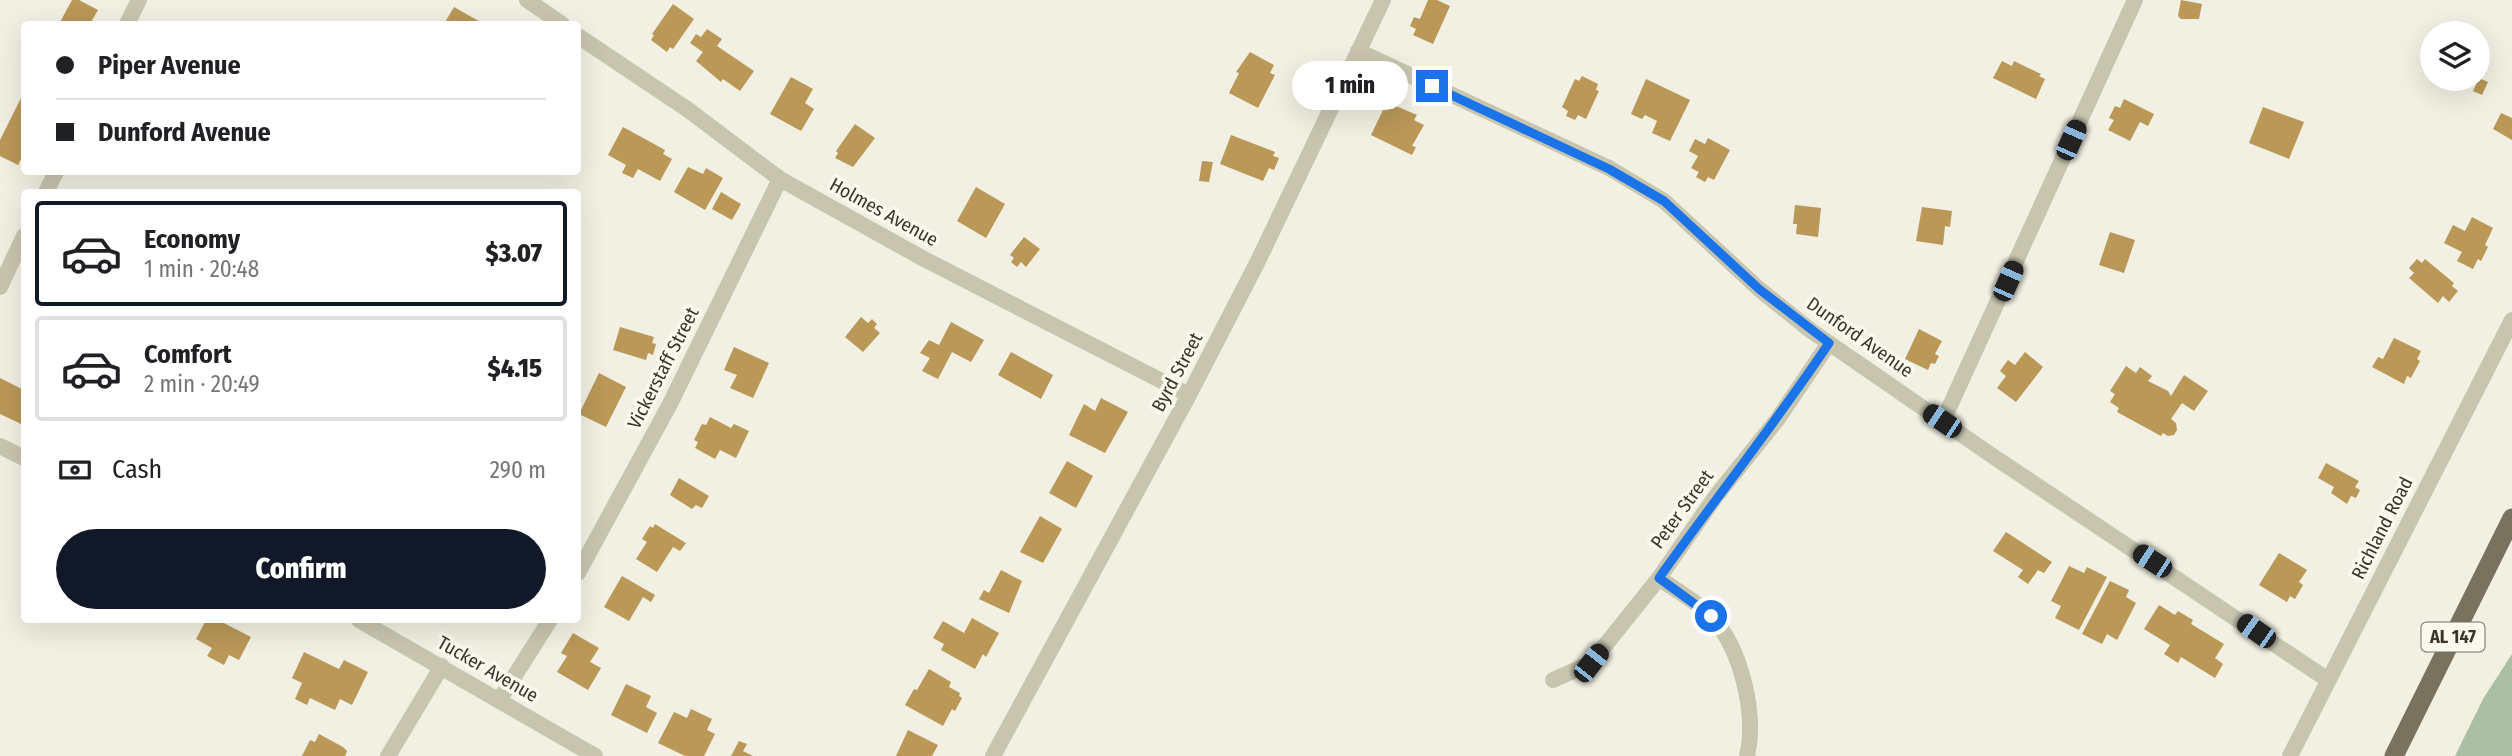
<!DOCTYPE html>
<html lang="en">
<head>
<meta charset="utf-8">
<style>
	:root { --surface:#fff; --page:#f6f6f6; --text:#202124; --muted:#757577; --line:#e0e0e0; --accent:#111827 }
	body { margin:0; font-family:"Fira Sans Condensed",sans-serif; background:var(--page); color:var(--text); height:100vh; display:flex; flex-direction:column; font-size:26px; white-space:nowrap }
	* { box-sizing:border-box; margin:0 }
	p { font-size:23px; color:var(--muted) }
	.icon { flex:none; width:38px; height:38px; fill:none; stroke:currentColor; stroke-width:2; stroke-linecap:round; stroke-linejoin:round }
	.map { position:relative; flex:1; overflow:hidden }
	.side { position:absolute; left:21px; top:189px; width:560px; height:434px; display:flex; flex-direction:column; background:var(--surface); border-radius:7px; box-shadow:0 7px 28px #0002 }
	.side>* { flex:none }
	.guide { position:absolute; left:21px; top:21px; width:560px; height:154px; border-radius:7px; box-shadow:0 7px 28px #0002; display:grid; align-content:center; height:154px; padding:0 35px; background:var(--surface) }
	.controls { position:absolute; left:2420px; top:21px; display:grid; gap:14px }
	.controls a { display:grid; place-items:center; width:70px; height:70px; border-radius:50%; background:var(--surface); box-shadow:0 7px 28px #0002; font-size:35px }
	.end { position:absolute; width:32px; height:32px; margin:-16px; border:9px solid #1a73e8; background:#fff; box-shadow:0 0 0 4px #fff }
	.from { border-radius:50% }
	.bubble { position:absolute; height:49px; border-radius:24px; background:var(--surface); box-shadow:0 7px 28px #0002; font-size:23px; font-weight:800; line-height:49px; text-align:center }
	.car { position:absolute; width:21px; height:42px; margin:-21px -10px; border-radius:9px; box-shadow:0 0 5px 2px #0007; background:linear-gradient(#222 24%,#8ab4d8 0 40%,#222 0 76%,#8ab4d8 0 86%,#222 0) }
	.guide b { display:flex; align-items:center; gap:24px; height:66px; font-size:26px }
	.guide b+b { border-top:2px solid var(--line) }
	.guide i { width:18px; height:18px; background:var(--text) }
	ul { padding:12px 0 0; list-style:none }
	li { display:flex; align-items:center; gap:21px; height:105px; margin:0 14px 10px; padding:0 21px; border:4px solid var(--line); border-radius:7px }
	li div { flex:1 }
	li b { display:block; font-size:26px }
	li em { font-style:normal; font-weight:800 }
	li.on { border-color:var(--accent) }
	li>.icon { width:63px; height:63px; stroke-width:1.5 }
	.pay { display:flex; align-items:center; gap:18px; height:77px; padding:0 35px; font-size:26px }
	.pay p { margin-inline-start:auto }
	.primary-button { display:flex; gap:14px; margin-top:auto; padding:14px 35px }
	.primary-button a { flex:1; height:80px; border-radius:42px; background:var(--accent); color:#fff; font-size:28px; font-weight:800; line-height:80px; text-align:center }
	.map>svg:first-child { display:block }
</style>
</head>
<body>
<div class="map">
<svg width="2512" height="756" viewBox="0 0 2512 756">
	<rect width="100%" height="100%" fill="#f1f0e2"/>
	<path fill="#aabfa3" d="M 2512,654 L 2512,756 L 2455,756 L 2483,699 Z"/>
	<path fill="#b99858" d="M 72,0 L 79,0 L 98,10 L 90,24 L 59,24 Z
		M 1428,0 L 1437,0 L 1450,6 L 1433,44 L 1413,35 L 1416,29 L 1410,26 L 1414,17 L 1420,19 Z
		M 2181,0 L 2202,4 L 2199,19 L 2181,19 L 2178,16 Z
		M 673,4 L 694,19 L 673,49 L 670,47 L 667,52 L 651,40 L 654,35 L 652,34 Z
		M 454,7 L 484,24 L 444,24 Z
		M 707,29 L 722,39 L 717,46 L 754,71 L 740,91 L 723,79 L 721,82 L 696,61 L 703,52 L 690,43 L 696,34 L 701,37 Z
		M 1250,52 L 1274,65 L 1270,73 L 1275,75 L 1258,108 L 1229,93 L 1239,73 L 1236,72 Z
		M 2002,61 L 2012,66 L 2014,61 L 2041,74 L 2039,76 L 2045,79 L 2036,99 L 1993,78 Z
		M 1582,76 L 1598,84 L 1596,90 L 1599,91 L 1586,119 L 1578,115 L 1575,120 L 1566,116 L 1568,111 L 1562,107 L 1575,79 L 1579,81 Z
		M 791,77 L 813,89 L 805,103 L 814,109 L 801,131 L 770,114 Z
		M 2479,78 L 2488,82 L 2482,95 L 2473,91 Z
		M 1646,79 L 1690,100 L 1670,141 L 1652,133 L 1657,121 L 1645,115 L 1642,119 L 1631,114 Z
		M 24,92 L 24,153 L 18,165 L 0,156 L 0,140 Z
		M 2124,99 L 2154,114 L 2148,126 L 2140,122 L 2130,141 L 2108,130 L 2114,120 L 2109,118 L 2115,106 L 2120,108 Z
		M 1385,106 L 1393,109 L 1396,106 L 1417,115 L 1414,120 L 1424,125 L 1412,146 L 1416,147 L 1412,155 L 1371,135 Z
		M 2263,107 L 2304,122 L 2289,159 L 2249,143 Z
		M 2501,113 L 2512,118 L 2512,140 L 2493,129 Z
		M 855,124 L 875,138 L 853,167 L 835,158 L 838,153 L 836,151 Z
		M 623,127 L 665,150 L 663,154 L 672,159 L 660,181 L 638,169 L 633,178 L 622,173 L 626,165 L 608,155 Z
		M 1231,135 L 1275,152 L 1273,156 L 1279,158 L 1274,170 L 1269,168 L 1263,181 L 1220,164 Z
		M 1708,138 L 1730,150 L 1714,180 L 1708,177 L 1705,182 L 1696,177 L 1699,172 L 1691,168 L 1698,156 L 1689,151 L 1695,139 L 1705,144 Z
		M 1202,161 L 1213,162 L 1209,182 L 1199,181 Z
		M 688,167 L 703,174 L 706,168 L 723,178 L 705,210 L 674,192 Z
		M 976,187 L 1005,204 L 986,238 L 957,221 Z
		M 721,192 L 741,204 L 732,220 L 712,209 Z
		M 1795,205 L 1821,208 L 1818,237 L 1796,234 L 1797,224 L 1793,224 Z
		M 1922,207 L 1952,211 L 1950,227 L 1945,226 L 1943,245 L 1916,241 Z
		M 2472,217 L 2493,228 L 2485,245 L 2488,247 L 2481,261 L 2478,259 L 2473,269 L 2457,261 L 2462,252 L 2444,243 L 2453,225 L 2465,231 Z
		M 2110,232 L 2135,240 L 2124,273 L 2099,265 Z
		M 1024,237 L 1040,249 L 1026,267 L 1021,262 L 1017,267 L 1011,262 L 1014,258 L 1010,255 Z
		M 2417,259 L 2422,263 L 2425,259 L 2454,283 L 2452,286 L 2458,291 L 2449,302 L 2443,296 L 2438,303 L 2409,278 L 2414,273 L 2409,268 Z
		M 861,317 L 868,323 L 872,319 L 877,324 L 874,328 L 880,333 L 863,352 L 845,337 Z
		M 951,322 L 984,340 L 971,362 L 952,352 L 938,379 L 922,371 L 930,358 L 920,353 L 929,340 L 939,345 Z
		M 620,327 L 654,337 L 652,343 L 656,344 L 653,355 L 648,353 L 646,360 L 613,350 Z
		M 1919,329 L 1942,341 L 1935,354 L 1939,356 L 1935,364 L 1931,363 L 1928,370 L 1905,359 Z
		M 2394,338 L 2421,351 L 2417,359 L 2420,361 L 2411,378 L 2407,376 L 2404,384 L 2372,367 L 2378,357 L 2383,359 Z
		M 734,347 L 769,363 L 753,398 L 730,388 L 737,375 L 724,370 Z
		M 1011,352 L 1053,375 L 1041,399 L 998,375 Z
		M 2025,352 L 2043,367 L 2016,402 L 1997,388 L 2006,376 L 2000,371 L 2008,360 L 2015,365 Z
		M 2126,366 L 2136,373 L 2140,367 L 2152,376 L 2148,381 L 2168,391 L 2171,396 L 2184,375 L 2208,391 L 2194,411 L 2182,403 L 2171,419 L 2176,423 L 2177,430 L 2174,435 L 2168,436 L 2163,433 L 2161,436 L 2117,412 L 2119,408 L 2110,402 L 2115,394 L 2110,391 Z
		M 599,373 L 626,387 L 606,427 L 579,414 Z
		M 0,378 L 24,390 L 24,420 L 21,424 L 0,414 Z
		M 1101,398 L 1128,412 L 1105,453 L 1069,435 L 1084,404 L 1095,411 Z
		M 710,417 L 731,428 L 734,424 L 749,431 L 736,458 L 720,450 L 715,459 L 695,448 L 698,442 L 694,440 L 702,424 L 706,425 Z
		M 1067,461 L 1093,476 L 1076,508 L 1049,493 Z
		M 2326,463 L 2359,481 L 2355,487 L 2360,490 L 2356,498 L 2351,496 L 2347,504 L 2331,493 L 2334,487 L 2318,478 Z
		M 679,478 L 709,496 L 702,508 L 696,505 L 692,509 L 670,495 Z
		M 1040,516 L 1062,529 L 1043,563 L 1020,552 Z
		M 655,524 L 686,543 L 680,551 L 673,547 L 657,572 L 636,559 L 647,542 L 642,539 L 650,526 L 653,528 Z
		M 2006,532 L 2052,562 L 2044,573 L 2038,570 L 2028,584 L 2018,577 L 2023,570 L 1993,551 Z
		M 2279,553 L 2307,570 L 2299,582 L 2303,585 L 2295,599 L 2290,596 L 2287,602 L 2259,585 Z
		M 2069,566 L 2084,573 L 2087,567 L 2107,577 L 2079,630 L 2055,618 L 2061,606 L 2051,601 Z
		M 1001,570 L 1022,581 L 1009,613 L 979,599 L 984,590 L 989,593 Z
		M 622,576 L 655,595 L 651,602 L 643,597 L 629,621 L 604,607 Z
		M 2110,581 L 2129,590 L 2126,597 L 2136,603 L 2117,640 L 2107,634 L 2102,644 L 2082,634 Z
		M 2159,605 L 2175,615 L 2178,611 L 2193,620 L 2191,624 L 2224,644 L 2215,658 L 2223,664 L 2215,678 L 2181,657 L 2178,663 L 2164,654 L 2170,645 L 2144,629 Z
		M 972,618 L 999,633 L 986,657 L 983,654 L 975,669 L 941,650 L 944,644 L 933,638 L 943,621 L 964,633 Z
		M 206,620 L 218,620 L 251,637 L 239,660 L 229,655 L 224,665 L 207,656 L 212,648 L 196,639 Z
		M 573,633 L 599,648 L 590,662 L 601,668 L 588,690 L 557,672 L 567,656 L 561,653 Z
		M 304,652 L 339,669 L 344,660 L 368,672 L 352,705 L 340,699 L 335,710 L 310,698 L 307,705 L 295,699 L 302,683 L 292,678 Z
		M 929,669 L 951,682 L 949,687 L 960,693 L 959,696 L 962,698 L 955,711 L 952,709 L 943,726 L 905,705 L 914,689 L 917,690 Z
		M 626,684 L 651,696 L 646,707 L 657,713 L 647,733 L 611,715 Z
		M 691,709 L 712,719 L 707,730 L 715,734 L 704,756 L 685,756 L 658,743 L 674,712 L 687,718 Z
		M 908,730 L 938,745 L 932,756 L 896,756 Z
		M 319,734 L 343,747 L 347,751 L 345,756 L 302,756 L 310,740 L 315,742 Z
		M 739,741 L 747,744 L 743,751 L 753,756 L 731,756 Z"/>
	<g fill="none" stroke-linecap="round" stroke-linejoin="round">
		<path stroke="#c8c5af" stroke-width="16" d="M 527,0 L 562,24
			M 127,24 L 139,0
			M 578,36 L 687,109 L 780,179 L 924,259 L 1189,395
			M 1358,51 L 1609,168 L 1664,201 L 1759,289 L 1810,330 L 1994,457 L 2328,680
			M 46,192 L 56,172
			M 0,287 L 24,236
			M 1943,421 L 2135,0
			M 0,446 L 24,458
			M 578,573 L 670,404 L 780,179
			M 1659,578 C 1675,590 1698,602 1712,617 C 1741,649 1757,714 1747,756
			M 359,620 L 595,756
			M 1553,680 L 1591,663 L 1659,578 L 1716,496 L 1777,420 L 1829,343
			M 500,699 L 550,620
			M 388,756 L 442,666
			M 993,756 L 1189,395 L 1257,263 L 1383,0
			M 2290,756 L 2512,320"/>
		<path stroke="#78725f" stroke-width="19" d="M 2394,756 L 2512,518"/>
	</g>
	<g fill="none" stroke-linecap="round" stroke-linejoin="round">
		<path stroke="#1a73e8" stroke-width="9" d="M 1432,86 L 1609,169 L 1664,201 L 1759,289 L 1829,343 C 1775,424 1715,499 1659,578 L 1711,616"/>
	</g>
	<g text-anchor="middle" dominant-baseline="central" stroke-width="7" stroke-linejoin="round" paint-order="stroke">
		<rect fill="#f9f9ee" stroke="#727066" stroke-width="2" x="2421.5" y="622.5" width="63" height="29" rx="5"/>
		<g font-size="18" font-weight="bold" fill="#38352c">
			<text x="2453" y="637">AL 147</text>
		</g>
		<g font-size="19" fill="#38352c" stroke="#f9f9ee">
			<text transform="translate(884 212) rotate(29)">Holmes Avenue</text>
			<text transform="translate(1860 337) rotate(35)">Dunford Avenue</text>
			<text transform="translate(663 368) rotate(-63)">Vickerstaff Street</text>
			<text transform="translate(1177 372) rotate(-62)">Byrd Street</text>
			<text transform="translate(1682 509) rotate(-54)">Peter Street</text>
			<text transform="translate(2382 528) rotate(-63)">Richland Road</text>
			<text transform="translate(488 669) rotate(30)">Tucker Avenue</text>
		</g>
	</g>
</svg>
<div class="controls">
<a><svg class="icon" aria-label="layers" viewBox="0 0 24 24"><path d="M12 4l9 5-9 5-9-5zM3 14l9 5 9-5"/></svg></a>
</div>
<i class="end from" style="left:1711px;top:616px"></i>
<i class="end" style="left:1432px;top:86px"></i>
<div class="bubble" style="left:1292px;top:61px;width:116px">1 min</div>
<i class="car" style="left:2071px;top:140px;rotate:24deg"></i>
<i class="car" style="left:2008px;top:281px;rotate:24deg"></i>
<i class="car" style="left:1942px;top:421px;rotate:304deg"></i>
<i class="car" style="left:2152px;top:561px;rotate:303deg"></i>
<i class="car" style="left:2256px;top:631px;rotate:305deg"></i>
<i class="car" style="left:1591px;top:663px;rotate:38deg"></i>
<div class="guide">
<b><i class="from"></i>Piper Avenue</b>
<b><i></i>Dunford Avenue</b>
</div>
<section class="side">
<ul>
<li class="on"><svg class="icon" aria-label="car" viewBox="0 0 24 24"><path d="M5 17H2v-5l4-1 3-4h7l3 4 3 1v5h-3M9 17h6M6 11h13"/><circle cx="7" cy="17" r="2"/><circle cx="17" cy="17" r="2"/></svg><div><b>Economy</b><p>1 min · 20:48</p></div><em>$3.07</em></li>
<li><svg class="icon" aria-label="car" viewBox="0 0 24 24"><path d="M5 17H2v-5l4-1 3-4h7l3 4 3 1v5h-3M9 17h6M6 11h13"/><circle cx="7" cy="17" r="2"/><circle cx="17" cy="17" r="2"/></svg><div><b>Comfort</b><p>2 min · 20:49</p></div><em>$4.15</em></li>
</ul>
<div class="pay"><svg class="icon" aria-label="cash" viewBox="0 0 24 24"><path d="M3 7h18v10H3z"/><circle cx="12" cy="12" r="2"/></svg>Cash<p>290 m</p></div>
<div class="primary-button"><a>Confirm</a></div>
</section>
</div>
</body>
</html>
